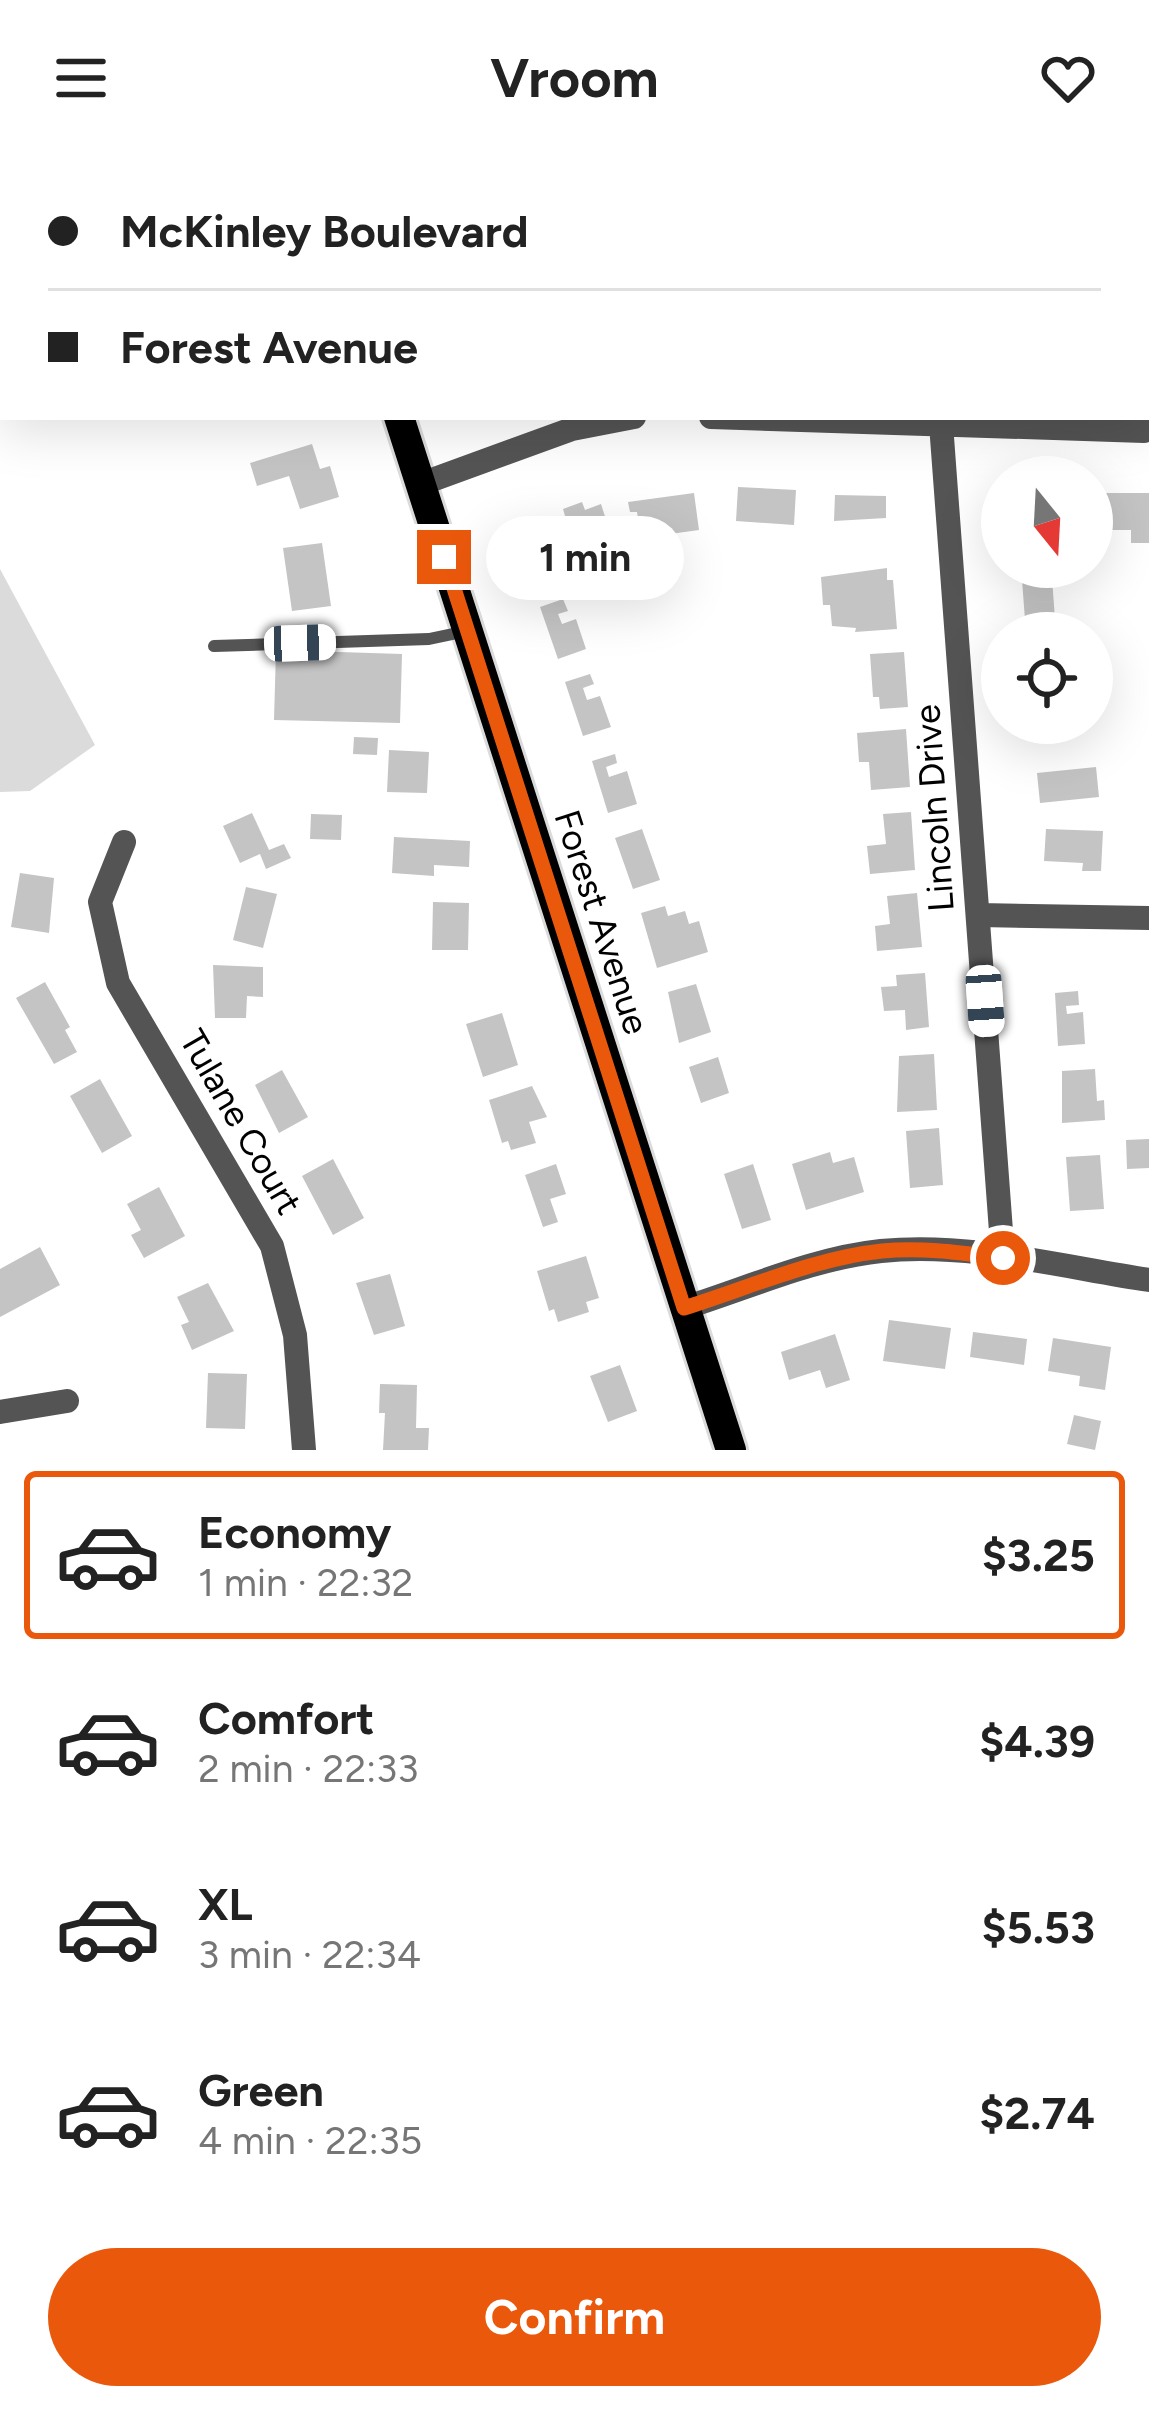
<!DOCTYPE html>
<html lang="en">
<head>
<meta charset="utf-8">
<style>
	:root { --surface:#fff; --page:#f6f6f6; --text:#222; --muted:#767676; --line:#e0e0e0; --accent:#ea580c }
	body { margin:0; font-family:Figtree,sans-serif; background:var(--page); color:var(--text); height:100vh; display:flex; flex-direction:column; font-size:45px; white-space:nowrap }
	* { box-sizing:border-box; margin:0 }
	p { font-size:39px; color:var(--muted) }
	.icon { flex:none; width:66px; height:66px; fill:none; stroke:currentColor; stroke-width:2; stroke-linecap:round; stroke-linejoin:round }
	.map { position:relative; height:1294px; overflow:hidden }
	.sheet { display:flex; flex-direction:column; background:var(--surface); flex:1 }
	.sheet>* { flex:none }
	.top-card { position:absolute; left:0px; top:0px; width:1149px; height:264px; box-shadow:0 12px 48px #0002; display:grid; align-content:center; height:264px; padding:0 48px; background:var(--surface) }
	.needle { width:78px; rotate:162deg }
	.controls { position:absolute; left:981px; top:300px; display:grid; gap:24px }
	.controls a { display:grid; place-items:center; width:132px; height:132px; border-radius:50%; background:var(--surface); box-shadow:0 12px 48px #0002; font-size:60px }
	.end { position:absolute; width:54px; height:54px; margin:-27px; border:15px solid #ea580c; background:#fff; box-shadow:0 0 0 6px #fff }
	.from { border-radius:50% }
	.bubble { position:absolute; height:84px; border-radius:42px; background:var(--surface); box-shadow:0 12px 48px #0002; font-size:39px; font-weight:700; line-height:84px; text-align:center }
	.car { position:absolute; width:36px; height:72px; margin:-36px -18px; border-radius:15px; box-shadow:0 0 9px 3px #0007; background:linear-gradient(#fff 24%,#345 0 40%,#fff 0 76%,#345 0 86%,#fff 0) }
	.top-card b { display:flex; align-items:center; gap:42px; height:114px; font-size:45px }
	.top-card b+b { border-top:3px solid var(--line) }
	.top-card i { width:30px; height:30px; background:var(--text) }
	ul { padding:21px 0 0; list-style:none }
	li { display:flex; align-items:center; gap:36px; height:168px; margin:0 24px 18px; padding:0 24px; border:6px solid transparent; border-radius:12px }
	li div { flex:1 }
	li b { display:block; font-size:45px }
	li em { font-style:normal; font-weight:700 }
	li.active { border-color:var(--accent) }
	li>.icon { width:108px; height:108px; stroke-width:1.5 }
	.primary-button { display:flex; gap:24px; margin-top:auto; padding:24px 48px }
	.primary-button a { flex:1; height:138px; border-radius:72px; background:var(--accent); color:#fff; font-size:48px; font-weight:700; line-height:138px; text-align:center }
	header { display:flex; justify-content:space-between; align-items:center; height:156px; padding:0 48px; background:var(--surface); font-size:54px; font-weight:700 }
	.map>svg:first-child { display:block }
</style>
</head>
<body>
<header><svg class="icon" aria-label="menu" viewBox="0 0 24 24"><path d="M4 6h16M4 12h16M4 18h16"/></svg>Vroom<svg class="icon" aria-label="heart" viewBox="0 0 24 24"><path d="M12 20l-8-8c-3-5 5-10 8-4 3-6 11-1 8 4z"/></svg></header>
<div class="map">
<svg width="1149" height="1294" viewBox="0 0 1149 1294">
	<rect width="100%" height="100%" fill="#fff"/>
	<path fill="#dbdbdb" d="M 0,413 L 95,589 L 30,635 L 0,636 Z"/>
	<path fill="#c4c4c4" d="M 312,288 L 320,313 L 330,310 L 339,341 L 300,353 L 289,320 L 257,330 L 250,307 Z
		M 738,331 L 796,334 L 794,369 L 736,365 Z
		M 694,337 L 699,374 L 641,382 L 637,356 L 630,356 L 628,346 Z
		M 1100,337 L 1149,337 L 1149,387 L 1131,387 L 1131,374 L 1100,374 Z
		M 835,339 L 886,340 L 886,362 L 834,365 Z
		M 582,346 L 585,354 L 601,348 L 612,382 L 562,398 L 560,393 L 539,400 L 530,371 L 565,360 L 563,353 Z
		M 322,387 L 331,450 L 292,455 L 283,392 Z
		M 887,412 L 887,424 L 893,424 L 897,473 L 855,476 L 856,472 L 832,470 L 830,449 L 823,449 L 821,421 Z
		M 1052,422 L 1056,477 L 1026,477 L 1022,424 Z
		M 563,443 L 568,455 L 558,458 L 562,468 L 576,463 L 586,493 L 558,503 L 540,451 Z
		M 276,494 L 402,498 L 400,567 L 274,564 Z
		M 904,496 L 908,551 L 880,553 L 879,541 L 873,541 L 870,498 Z
		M 590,518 L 594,528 L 583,532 L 587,544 L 600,540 L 611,571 L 583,580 L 565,526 Z
		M 906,573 L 910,631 L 871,634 L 869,606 L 859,606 L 857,577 Z
		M 354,581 L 378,582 L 377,599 L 353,598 Z
		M 389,594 L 429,596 L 427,637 L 387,636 Z
		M 615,598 L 617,607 L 606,611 L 609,621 L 627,615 L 637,648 L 608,657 L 592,605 Z
		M 1096,611 L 1099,641 L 1040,647 L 1037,617 Z
		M 911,656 L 915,714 L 870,718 L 867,690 L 886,688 L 883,658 Z
		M 252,657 L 269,694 L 284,688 L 291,702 L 266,713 L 260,698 L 240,707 L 223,670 Z
		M 311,658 L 342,659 L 341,684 L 310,683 Z
		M 642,673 L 660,724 L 633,733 L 615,682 Z
		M 1046,673 L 1103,675 L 1101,715 L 1082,715 L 1083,707 L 1044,705 Z
		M 394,681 L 470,685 L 469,711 L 434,709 L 434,720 L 392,717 Z
		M 20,717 L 54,722 L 49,777 L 11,771 Z
		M 246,731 L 277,738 L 263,792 L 233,784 Z
		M 917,737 L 922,791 L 877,795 L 875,770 L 890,768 L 887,740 Z
		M 433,746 L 469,747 L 468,794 L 432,794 Z
		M 665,750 L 668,760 L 685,755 L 689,768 L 699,765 L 708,796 L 657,812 L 641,757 Z
		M 213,809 L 263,811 L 263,841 L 247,840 L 246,862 L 215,862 Z
		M 925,817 L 929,871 L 906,874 L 905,854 L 884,855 L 881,831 L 897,830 L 896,819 Z
		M 45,826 L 70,871 L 65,874 L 77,896 L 54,908 L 16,842 Z
		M 696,828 L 711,876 L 679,887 L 668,836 Z
		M 1078,835 L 1079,849 L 1066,850 L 1067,858 L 1083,856 L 1085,888 L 1058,890 L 1055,837 Z
		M 502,857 L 518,909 L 483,921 L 466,868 Z
		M 934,898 L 937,954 L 897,956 L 899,900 Z
		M 718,901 L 729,937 L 701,947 L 689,911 Z
		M 1095,913 L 1097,945 L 1104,944 L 1105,964 L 1062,967 L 1062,915 Z
		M 282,914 L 308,961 L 279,977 L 255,929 Z
		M 100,923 L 132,980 L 102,997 L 70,940 Z
		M 532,930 L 547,961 L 529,966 L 536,987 L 511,994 L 508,985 L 502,987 L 489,944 Z
		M 939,972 L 943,1029 L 910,1032 L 906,975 Z
		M 1149,983 L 1149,1012 L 1127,1013 L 1126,984 Z
		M 830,996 L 833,1007 L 854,1001 L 864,1036 L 806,1054 L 792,1008 Z
		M 1100,999 L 1104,1053 L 1070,1055 L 1066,1001 Z
		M 333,1003 L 364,1062 L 333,1079 L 302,1020 Z
		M 556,1008 L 566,1038 L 550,1043 L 558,1066 L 543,1071 L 525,1019 Z
		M 753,1008 L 771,1064 L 742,1073 L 724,1018 Z
		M 159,1031 L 185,1080 L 144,1102 L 131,1079 L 141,1074 L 127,1048 Z
		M 40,1091 L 60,1129 L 0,1161 L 0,1113 Z
		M 586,1100 L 599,1142 L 586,1146 L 589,1156 L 558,1166 L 554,1153 L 549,1155 L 537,1115 Z
		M 390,1118 L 405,1170 L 374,1179 L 356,1127 Z
		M 208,1127 L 234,1175 L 192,1194 L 181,1169 L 189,1166 L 177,1141 Z
		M 889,1164 L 951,1172 L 945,1213 L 883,1205 Z
		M 973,1176 L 1027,1183 L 1024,1209 L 970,1201 Z
		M 835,1178 L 850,1224 L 826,1232 L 820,1214 L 789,1224 L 781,1196 Z
		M 1053,1182 L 1111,1191 L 1105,1234 L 1079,1230 L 1080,1220 L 1048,1215 Z
		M 620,1209 L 637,1255 L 608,1266 L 590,1220 Z
		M 208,1217 L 247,1218 L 245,1273 L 206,1272 Z
		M 380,1228 L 417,1229 L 416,1272 L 429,1272 L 428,1294 L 383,1294 L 385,1257 L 379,1257 Z
		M 1074,1259 L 1101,1265 L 1095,1294 L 1067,1288 Z"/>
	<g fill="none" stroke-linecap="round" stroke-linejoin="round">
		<g stroke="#dbdbdb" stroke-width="36">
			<path id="primary" d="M 316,0 L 317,3
				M 399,261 L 731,1294"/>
		</g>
		<path stroke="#545454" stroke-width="12" d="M 0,3 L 3,4
			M 435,3 L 439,0
			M 0,32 L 3,39
			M 214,490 L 429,483 L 467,475"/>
		<path stroke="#545454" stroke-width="24" d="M 711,261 L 1144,275
			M 941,268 L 1003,1102
			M 421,328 L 572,273 L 634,261
			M 124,686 L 100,746 L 118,827 L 272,1090 L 295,1179 L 304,1294
			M 979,759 L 1149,762
			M 684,1152 C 748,1132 814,1102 881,1095 C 969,1086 1063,1111 1149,1124
			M 0,1256 L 67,1245"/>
		<use href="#primary" stroke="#000" stroke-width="30"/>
	</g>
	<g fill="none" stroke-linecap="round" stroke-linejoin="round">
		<path stroke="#ea580c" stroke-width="15" d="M 444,401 L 684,1152 C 748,1132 815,1102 882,1095 C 923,1091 963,1097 1003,1102"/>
	</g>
	<g text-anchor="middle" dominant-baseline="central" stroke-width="9" stroke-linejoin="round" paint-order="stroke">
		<g font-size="36" fill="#000" stroke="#fff">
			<text transform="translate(934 652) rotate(-94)">Lincoln Drive</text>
			<text transform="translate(602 766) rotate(72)">Forest Avenue</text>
			<text transform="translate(241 966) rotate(60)">Tulane Court</text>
		</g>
	</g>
</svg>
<div class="controls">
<a><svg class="needle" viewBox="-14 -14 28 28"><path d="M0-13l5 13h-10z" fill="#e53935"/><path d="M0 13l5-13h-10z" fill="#767676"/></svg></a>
<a><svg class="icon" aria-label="locate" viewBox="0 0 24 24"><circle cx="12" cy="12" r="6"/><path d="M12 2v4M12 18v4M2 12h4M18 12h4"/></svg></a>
</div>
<i class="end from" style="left:1003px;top:1102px"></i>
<i class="end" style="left:444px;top:401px"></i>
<div class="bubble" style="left:486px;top:360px;width:198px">1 min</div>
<i class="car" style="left:300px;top:487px;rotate:88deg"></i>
<i class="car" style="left:985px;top:845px;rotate:176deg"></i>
<div class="top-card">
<b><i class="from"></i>McKinley Boulevard</b>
<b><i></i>Forest Avenue</b>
</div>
</div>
<section class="sheet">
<ul>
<li class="active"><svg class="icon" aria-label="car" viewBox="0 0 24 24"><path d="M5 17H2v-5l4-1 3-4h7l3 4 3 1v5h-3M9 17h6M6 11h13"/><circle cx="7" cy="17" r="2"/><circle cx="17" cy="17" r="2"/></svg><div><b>Economy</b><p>1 min · 22:32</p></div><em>$3.25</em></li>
<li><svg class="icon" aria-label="car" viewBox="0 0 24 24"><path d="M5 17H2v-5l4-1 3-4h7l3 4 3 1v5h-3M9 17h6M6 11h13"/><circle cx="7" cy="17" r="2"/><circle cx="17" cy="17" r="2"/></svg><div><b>Comfort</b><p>2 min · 22:33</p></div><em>$4.39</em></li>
<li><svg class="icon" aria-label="car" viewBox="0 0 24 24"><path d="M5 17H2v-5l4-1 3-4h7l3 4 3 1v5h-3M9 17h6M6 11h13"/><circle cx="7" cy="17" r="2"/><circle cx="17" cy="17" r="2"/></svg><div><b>XL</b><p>3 min · 22:34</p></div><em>$5.53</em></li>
<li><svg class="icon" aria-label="car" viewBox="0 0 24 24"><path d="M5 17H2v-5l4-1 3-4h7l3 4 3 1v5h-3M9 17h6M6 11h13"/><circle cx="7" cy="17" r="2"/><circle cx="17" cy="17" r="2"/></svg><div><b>Green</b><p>4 min · 22:35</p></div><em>$2.74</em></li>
</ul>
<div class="primary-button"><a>Confirm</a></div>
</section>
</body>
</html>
